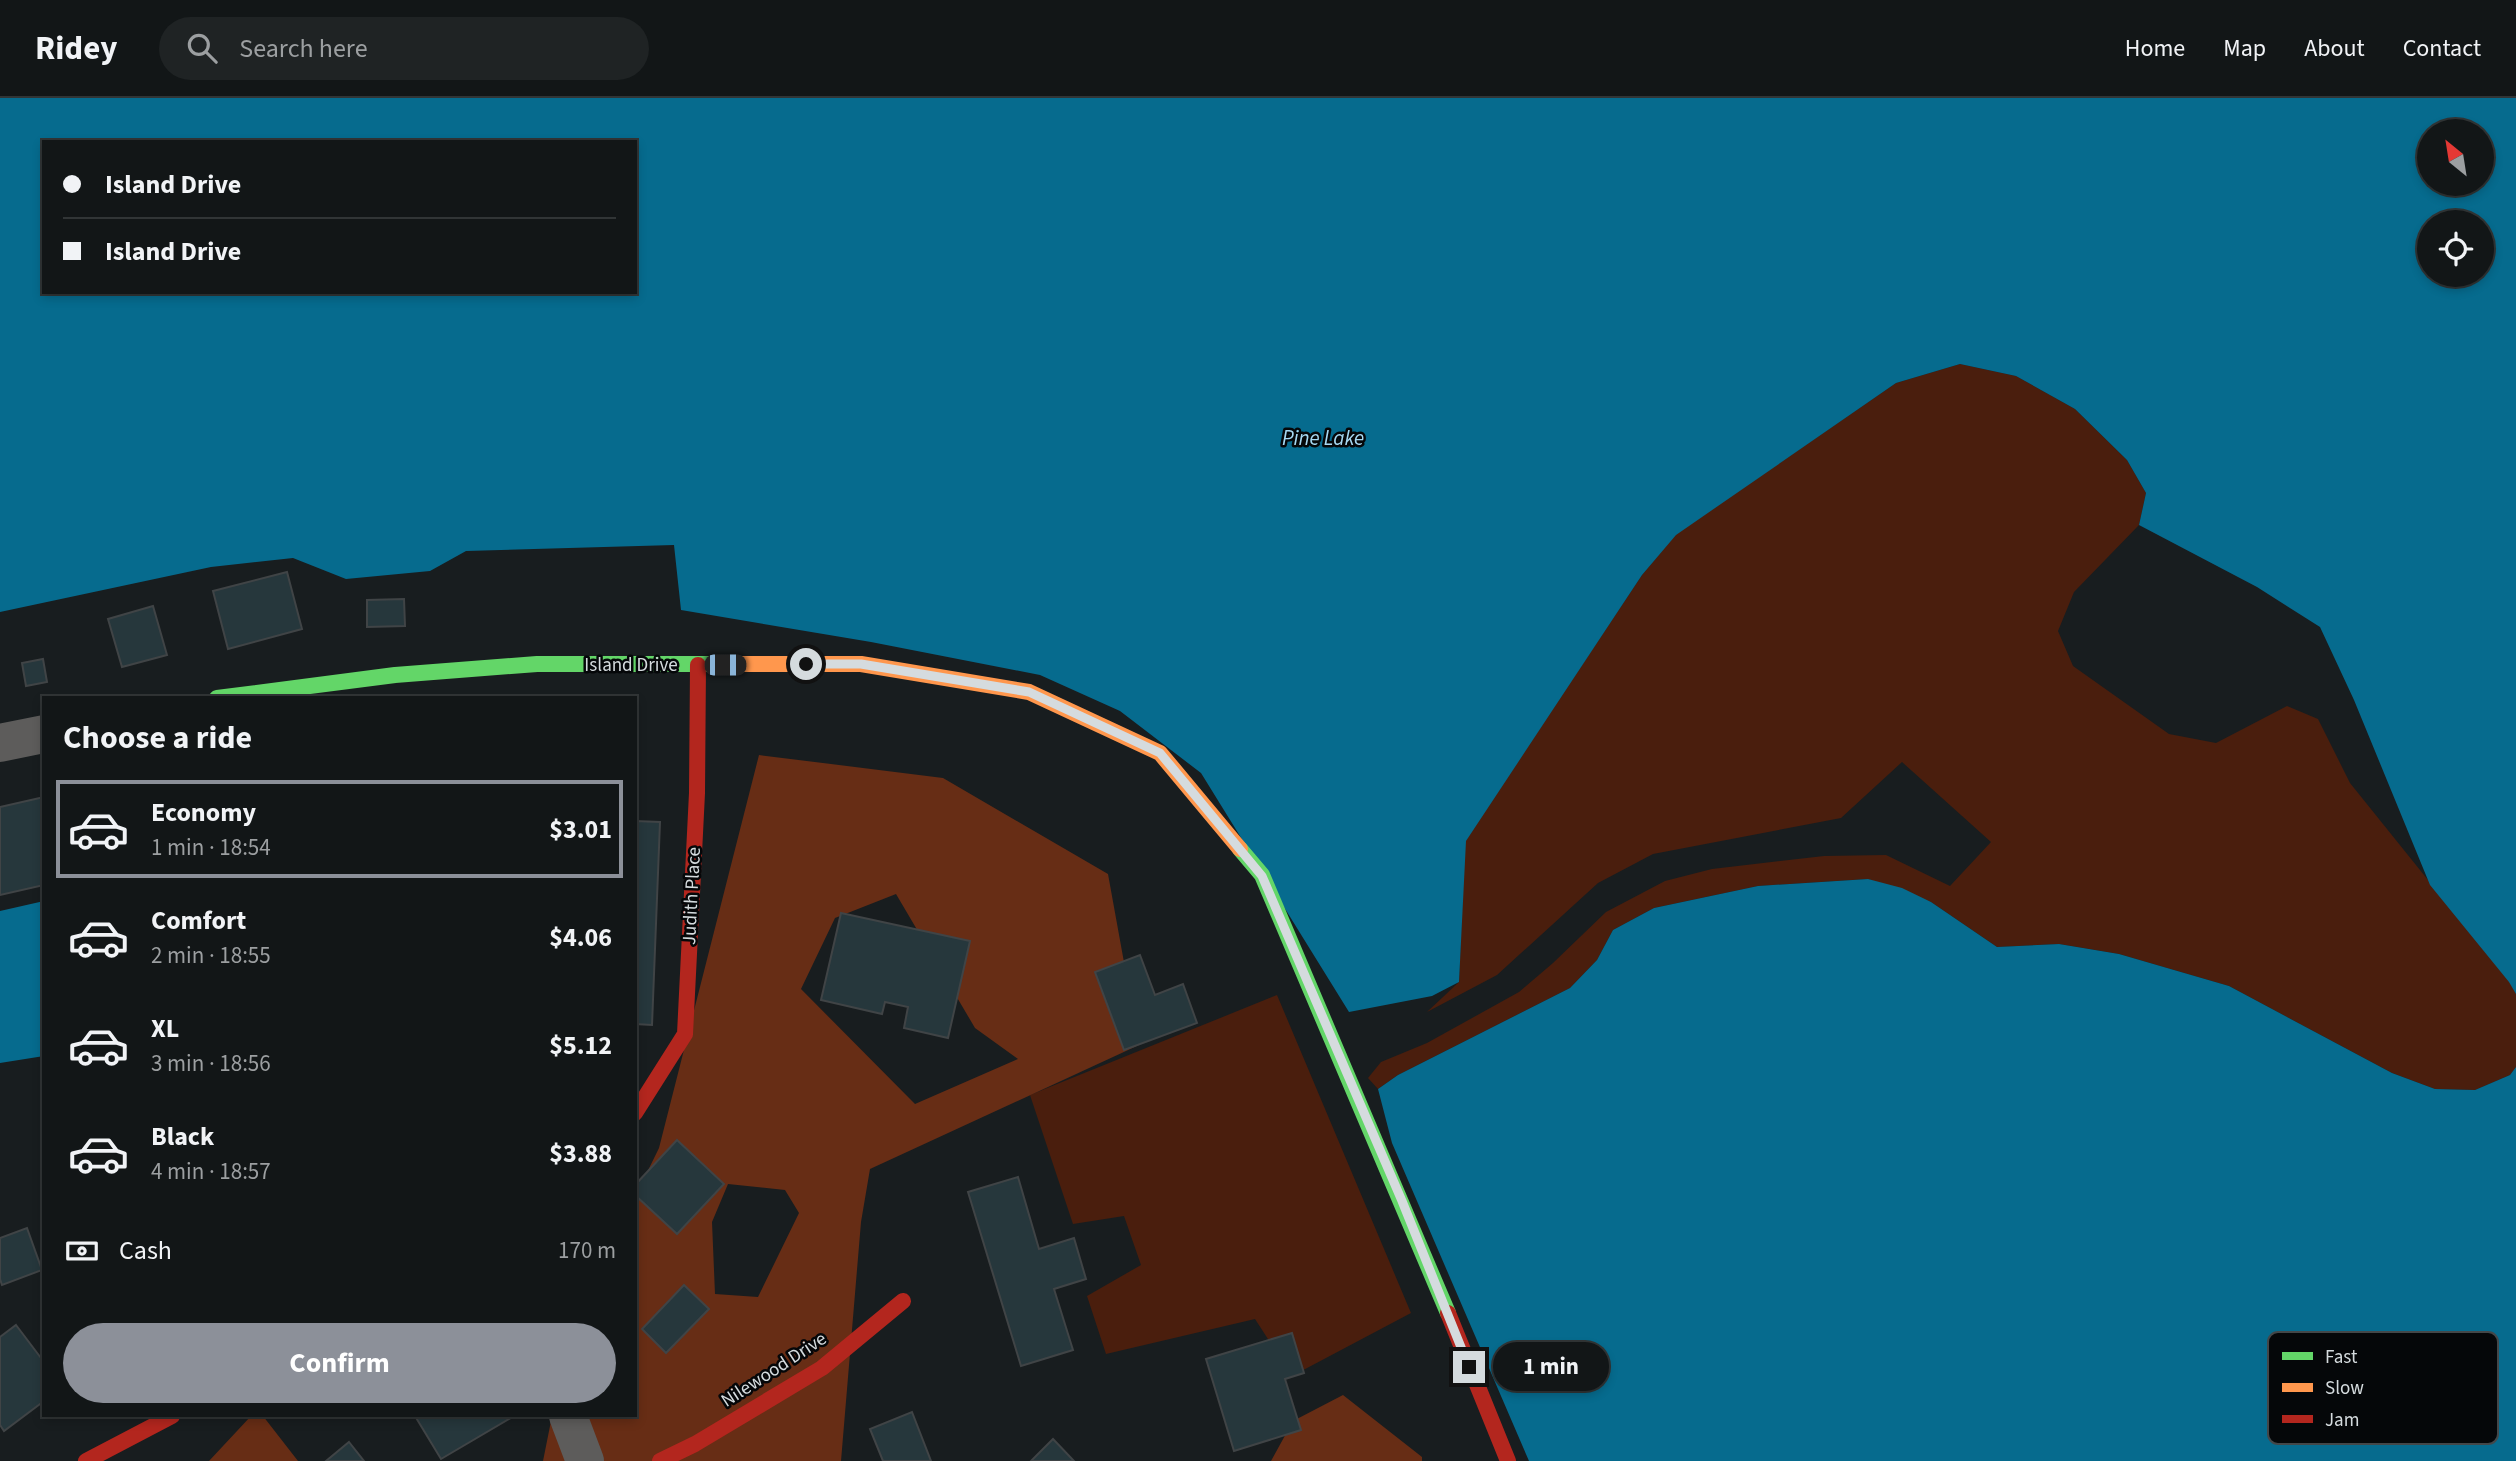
<!DOCTYPE html>
<html lang="en">
<head>
<meta charset="utf-8">
<style>
	:root { --surface:#121617; --page:#1f2324; --text:#f1f3f6; --muted:#9c9fa1; --line:#313536; --accent:#8c9099 }
	body { margin:0; font-family:"Source Sans 3",sans-serif; background:var(--page); color:var(--text); height:100vh; display:flex; flex-direction:column; font-size:26px; white-space:nowrap }
	* { box-sizing:border-box; margin:0 }
	p { font-size:23px; color:var(--muted) }
	.icon { flex:none; width:38px; height:38px; fill:none; stroke:currentColor; stroke-width:2; stroke-linecap:round; stroke-linejoin:round }
	.map { position:relative; flex:1; overflow:hidden }
	.panel { position:absolute; left:42px; top:598px; width:595px; height:721px; display:flex; flex-direction:column; background:var(--surface); border-radius:0px; box-shadow:0 4px 10px #0003,0 0 0 2px var(--line) }
	.panel>* { flex:none }
	.hud { position:absolute; left:42px; top:42px; width:595px; height:154px; border-radius:0px; box-shadow:0 4px 10px #0003,0 0 0 2px var(--line); display:grid; align-content:center; height:154px; padding:0 21px; background:var(--surface) }
	.needle { width:46px; rotate:330deg }
	.controls { position:absolute; left:2417px; top:21px; display:grid; gap:14px }
	.controls a { display:grid; place-items:center; width:77px; height:77px; border-radius:50%; background:var(--surface); box-shadow:0 4px 10px #0003,0 0 0 2px var(--line); font-size:35px }
	.end { position:absolute; width:32px; height:32px; margin:-16px; border:9px solid #d5dbde; background:#111; box-shadow:0 0 0 4px #111 }
	.from { border-radius:50% }
	.bubble { position:absolute; height:49px; border-radius:24px; background:var(--surface); box-shadow:0 4px 10px #0003,0 0 0 2px var(--line); font-size:23px; font-weight:700; line-height:49px; text-align:center }
	.car { position:absolute; width:21px; height:42px; margin:-21px -10px; border-radius:9px; box-shadow:0 0 5px 2px #0007; background:linear-gradient(#222 24%,#8ab4d8 0 40%,#222 0 76%,#8ab4d8 0 86%,#222 0) }
	.hud b { display:flex; align-items:center; gap:24px; height:66px; font-size:26px }
	.hud b+b { border-top:2px solid var(--line) }
	.hud i { width:18px; height:18px; background:var(--text) }
	ul { padding:0; list-style:none }
	li { display:flex; align-items:center; gap:21px; height:98px; margin:0 14px 10px; padding:0 7px; border:4px solid transparent; border-radius:0px }
	li div { flex:1 }
	li b { display:block; font-size:26px }
	li em { font-style:normal; font-weight:700 }
	li.on { border-color:var(--accent) }
	li>.icon { width:63px; height:63px; stroke-width:1.5 }
	h2 { padding:0 21px; font-size:32px; line-height:84px }
	.pay { display:flex; align-items:center; gap:18px; height:77px; padding:0 21px; font-size:26px }
	.pay p { margin-inline-start:auto }
	.cta { display:flex; gap:14px; margin-top:auto; padding:14px 21px }
	.cta a { flex:1; height:80px; border-radius:42px; background:var(--accent); color:#fff; font-size:28px; font-weight:700; line-height:80px; text-align:center }
	header { display:flex; align-items:center; gap:42px; box-sizing:border-box; height:98px; padding:0 35px; background:var(--surface); border-bottom:2px solid var(--line) }
	header strong { font-size:33px }
	nav { display:flex; gap:38px; margin-inline-start:auto; font-size:24px }
	.search { width:490px; height:63px; background:var(--page); display:flex; align-items:center; gap:18px; box-sizing:border-box; padding:0 24px; border-radius:38px; color:var(--muted); font-size:26px }
	.map>svg:first-child { display:block }
</style>
</head>
<body>
<header>
<strong>Ridey</strong>
<div class="search"><svg class="icon" aria-label="search" viewBox="0 0 24 24"><circle cx="10" cy="10" r="6"/><path d="M15 15l6 6"/></svg>Search here</div>
<nav><a>Home</a><a>Map</a><a>About</a><a>Contact</a></nav>
</header>
<div class="map">
<svg width="2516" height="1363" viewBox="0 0 2516 1363">
	<rect width="100%" height="100%" fill="#181d1f"/>
	<path fill="#4a1e0d" d="M 1960,266 L 2016,278 L 2075,311 L 2127,362 L 2146,395 L 2139,427 L 2074,494 L 2058,533 L 2073,568 L 2169,636 L 2216,645 L 2287,608 L 2318,621 L 2350,685 L 2510,884 L 2516,896 L 2516,969 L 2510,977 L 2475,992 L 2435,991 L 2392,975 L 2229,888 L 2119,856 L 2059,846 L 1997,849 L 1931,804 L 1868,781 L 1758,788 L 1654,810 L 1613,832 L 1597,862 L 1570,890 L 1398,977 L 1378,991 L 1368,980 L 1381,964 L 1427,945 L 1519,894 L 1553,865 L 1606,814 L 1665,783 L 1712,771 L 1824,758 L 1886,757 L 1950,788 L 1991,744 L 1902,664 L 1841,720 L 1653,756 L 1598,785 L 1497,877 L 1427,914 L 1459,884 L 1465,743 L 1642,477 L 1676,436 L 1896,285 Z
		M 1277,897 L 1411,1215 L 1292,1278 L 1255,1221 L 1106,1256 L 1087,1198 L 1141,1167 L 1124,1118 L 1073,1126 L 1030,997 Z"/>
	<path fill="#672d15" fill-rule="evenodd" d="M 759,657 L 943,680 L 1108,776 L 1139,947 L 870,1071 L 861,1124 L 841,1363 L 543,1363 L 552,1318 L 635,1318 L 635,1099 L 659,1050 ZM 896,796 L 975,930 L 1018,961 L 915,1006 L 801,891 L 835,820 ZM 728,1086 L 785,1092 L 799,1115 L 758,1199 L 715,1196 L 712,1124 Z
		M 1343,1297 L 1422,1359 L 1422,1363 L 1271,1363 L 1293,1323 Z
		M 251,1318 L 263,1318 L 298,1363 L 209,1363 Z"/>
	<path fill="#066b8e" fill-rule="evenodd" d="M 0,0 L 2516,0 L 2516,896 L 2509,884 L 2430,787 L 2354,602 L 2320,529 L 2257,489 L 2139,427 L 2146,395 L 2127,362 L 2075,311 L 2016,278 L 1960,266 L 1896,285 L 1676,437 L 1642,477 L 1466,743 L 1459,884 L 1432,898 L 1349,914 L 1201,675 L 1120,613 L 1040,577 L 871,544 L 681,512 L 674,447 L 466,453 L 430,473 L 346,481 L 293,460 L 211,469 L 0,514 ZM 2429,33 L 2482,33 L 2482,86 L 2429,86 ZM 44,44 L 635,44 L 635,194 L 44,194 ZM 2429,124 L 2482,124 L 2482,177 L 2429,177 Z
		M 1868,781 L 1902,790 L 1931,804 L 1997,849 L 2059,846 L 2119,856 L 2229,888 L 2392,975 L 2435,991 L 2475,992 L 2510,977 L 2516,969 L 2516,1363 L 1529,1363 L 1392,1045 L 1378,991 L 1398,977 L 1570,890 L 1597,862 L 1613,832 L 1654,810 L 1758,788 Z
		M 44,803 L 44,958 L 0,965 L 0,813 Z"/>
	<path fill="#26373c" stroke="#404446" stroke-width="2" d="M 287,474 L 302,531 L 228,551 L 213,493 Z
		M 404,501 L 405,528 L 367,529 L 367,502 Z
		M 153,508 L 167,557 L 122,569 L 108,521 Z
		M 43,561 L 47,584 L 26,588 L 22,565 Z
		M 44,699 L 44,787 L 0,797 L 0,709 Z
		M 635,723 L 660,724 L 652,927 L 635,926 Z
		M 841,815 L 970,843 L 948,940 L 904,930 L 908,909 L 885,904 L 882,916 L 821,902 Z
		M 1140,857 L 1155,897 L 1183,886 L 1197,925 L 1124,952 L 1095,874 Z
		M 677,1042 L 724,1086 L 677,1136 L 635,1097 L 635,1087 Z
		M 1018,1079 L 1039,1151 L 1074,1140 L 1086,1181 L 1054,1191 L 1073,1252 L 1021,1268 L 968,1094 Z
		M 27,1130 L 42,1172 L 2,1187 L 0,1181 L 0,1140 Z
		M 684,1187 L 709,1211 L 666,1255 L 642,1231 Z
		M 16,1227 L 44,1264 L 44,1303 L 4,1333 L 0,1327 L 0,1239 Z
		M 1292,1235 L 1304,1275 L 1285,1281 L 1301,1332 L 1234,1353 L 1206,1261 Z
		M 912,1314 L 931,1363 L 883,1363 L 870,1331 Z
		M 415,1318 L 514,1318 L 441,1361 Z
		M 1053,1341 L 1074,1363 L 1031,1363 Z
		M 349,1344 L 364,1363 L 326,1363 Z"/>
	<g fill="none" stroke-linecap="round" stroke-linejoin="round">
		<path stroke="#5d5c5b" stroke-width="38" d="M 0,645 L 44,636
			M 568,1318 L 585,1363"/>
		<path stroke="#63d668" stroke-width="16" d="M 217,600 L 395,577 L 537,566 L 730,566
			M 1240,751 L 1262,777 L 1448,1215"/>
		<path stroke="#ff974d" stroke-width="16" d="M 730,566 L 861,566 L 1029,594 L 1160,655 L 1240,751"/>
		<path stroke="#b3261e" stroke-width="16" d="M 635,1015 L 685,936 L 697,695 L 698,567
			M 1448,1215 L 1508,1363
			M 86,1363 L 172,1318
			M 660,1363 L 695,1346 L 822,1270 L 903,1203"/>
	</g>
	<g fill="none" stroke-linecap="round" stroke-linejoin="round">
		<path stroke="#d5dbde" stroke-width="9" d="M 806,566 L 861,566 L 1029,594 L 1160,655 L 1262,778 L 1402,1103 L 1469,1269"/>
	</g>
	<g text-anchor="middle" dominant-baseline="central" stroke-width="5" stroke-linejoin="round" paint-order="stroke">
		<g font-size="19" fill="#d5dbde" stroke="#050709">
			<text x="631" y="567">Island Drive</text>
			<text transform="translate(692 798) rotate(-87)">Judith Place</text>
			<text transform="translate(774 1272) rotate(-33)">Nilewood Drive</text>
		</g>
		<g font-size="21" font-style="italic" fill="#a6d9f3" stroke="#050709">
			<text x="1323" y="340">Pine Lake</text>
		</g>
	</g>
	<rect x="2268" y="1234" width="230" height="112" rx="10" fill="#050709" stroke="#434749" stroke-width="2"/>
	<rect x="2282" y="1254" width="31" height="8" fill="#63d668"/>
	<rect x="2282" y="1285" width="31" height="9" fill="#ff974d"/>
	<rect x="2282" y="1317" width="31" height="8" fill="#b3261e"/>
	<g font-size="19" fill="#d5dbde">
		<text x="2325" y="1265">Fast</text>
		<text x="2325" y="1296">Slow</text>
		<text x="2325" y="1328">Jam</text>
	</g>
</svg>
<div class="controls">
<a><svg class="needle" viewBox="-14 -14 28 28"><path d="M0-13l5 13h-10z" fill="#e53935"/><path d="M0 13l5-13h-10z" fill="#9c9fa1"/></svg></a>
<a><svg class="icon" aria-label="locate" viewBox="0 0 24 24"><circle cx="12" cy="12" r="6"/><path d="M12 2v4M12 18v4M2 12h4M18 12h4"/></svg></a>
</div>
<i class="end from" style="left:806px;top:566px"></i>
<i class="end" style="left:1469px;top:1269px"></i>
<div class="bubble" style="left:1493px;top:1244px;width:116px">1 min</div>
<i class="car" style="left:725px;top:567px;rotate:90deg"></i>
<div class="hud">
<b><i class="from"></i>Island Drive</b>
<b><i></i>Island Drive</b>
</div>
<section class="panel">
<h2>Choose a ride</h2>
<ul>
<li class="on"><svg class="icon" aria-label="car" viewBox="0 0 24 24"><path d="M5 17H2v-5l4-1 3-4h7l3 4 3 1v5h-3M9 17h6M6 11h13"/><circle cx="7" cy="17" r="2"/><circle cx="17" cy="17" r="2"/></svg><div><b>Economy</b><p>1 min · 18:54</p></div><em>$3.01</em></li>
<li><svg class="icon" aria-label="car" viewBox="0 0 24 24"><path d="M5 17H2v-5l4-1 3-4h7l3 4 3 1v5h-3M9 17h6M6 11h13"/><circle cx="7" cy="17" r="2"/><circle cx="17" cy="17" r="2"/></svg><div><b>Comfort</b><p>2 min · 18:55</p></div><em>$4.06</em></li>
<li><svg class="icon" aria-label="car" viewBox="0 0 24 24"><path d="M5 17H2v-5l4-1 3-4h7l3 4 3 1v5h-3M9 17h6M6 11h13"/><circle cx="7" cy="17" r="2"/><circle cx="17" cy="17" r="2"/></svg><div><b>XL</b><p>3 min · 18:56</p></div><em>$5.12</em></li>
<li><svg class="icon" aria-label="car" viewBox="0 0 24 24"><path d="M5 17H2v-5l4-1 3-4h7l3 4 3 1v5h-3M9 17h6M6 11h13"/><circle cx="7" cy="17" r="2"/><circle cx="17" cy="17" r="2"/></svg><div><b>Black</b><p>4 min · 18:57</p></div><em>$3.88</em></li>
</ul>
<div class="pay"><svg class="icon" aria-label="cash" viewBox="0 0 24 24"><path d="M3 7h18v10H3z"/><circle cx="12" cy="12" r="2"/></svg>Cash<p>170 m</p></div>
<div class="cta"><a>Confirm</a></div>
</section>
</div>
</body>
</html>
